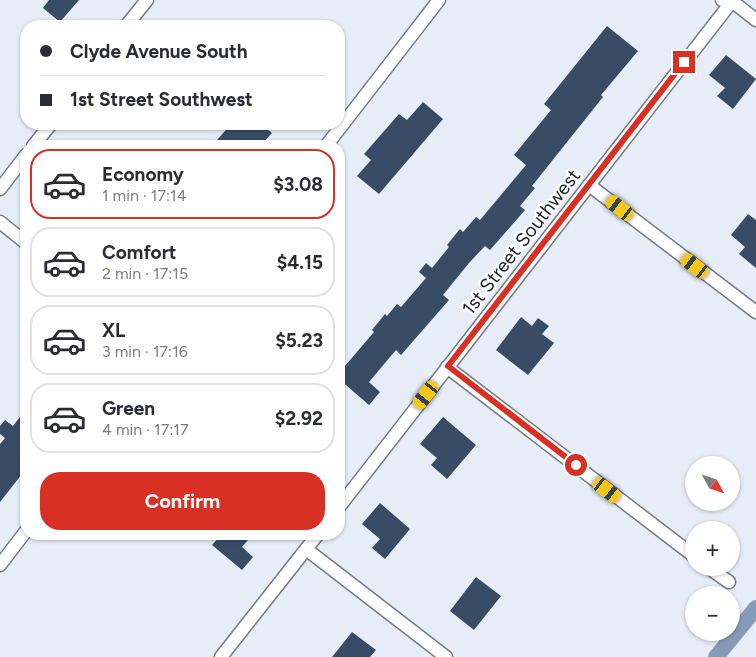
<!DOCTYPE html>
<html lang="en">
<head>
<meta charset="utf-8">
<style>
	:root { --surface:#fff; --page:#f7f7f7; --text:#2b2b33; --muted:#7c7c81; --line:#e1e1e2; --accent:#d93025 }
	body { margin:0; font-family:Figtree,sans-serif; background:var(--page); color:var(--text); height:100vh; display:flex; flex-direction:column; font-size:19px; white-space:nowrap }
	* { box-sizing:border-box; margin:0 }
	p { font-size:16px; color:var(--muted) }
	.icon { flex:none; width:28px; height:28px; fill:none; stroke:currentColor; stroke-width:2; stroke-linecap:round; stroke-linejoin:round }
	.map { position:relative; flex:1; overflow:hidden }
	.sheet { position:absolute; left:20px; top:140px; width:325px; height:400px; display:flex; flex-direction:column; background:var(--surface); border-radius:20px; box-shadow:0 1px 4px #0004 }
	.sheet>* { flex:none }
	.banner { position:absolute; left:20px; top:20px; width:325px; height:110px; border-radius:20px; box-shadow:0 1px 4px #0004; display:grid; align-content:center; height:110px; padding:0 20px; background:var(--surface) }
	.needle { width:32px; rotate:130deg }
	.controls { position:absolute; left:685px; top:456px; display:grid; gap:10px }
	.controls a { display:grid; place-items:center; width:55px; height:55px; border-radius:50%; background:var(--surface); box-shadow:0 1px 4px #0004; font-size:25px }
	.end { position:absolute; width:22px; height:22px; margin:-11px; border:6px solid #d93025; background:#fff; box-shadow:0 0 0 2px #fff }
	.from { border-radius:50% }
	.car { position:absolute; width:15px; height:30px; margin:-15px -8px; border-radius:6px; box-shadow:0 0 4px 1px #0007; background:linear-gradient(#f5c518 24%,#345 0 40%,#f5c518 0 76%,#345 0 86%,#f5c518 0) }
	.banner b { display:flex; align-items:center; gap:18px; height:48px; font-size:19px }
	.banner b+b { border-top:1px solid var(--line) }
	.banner i { width:12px; height:12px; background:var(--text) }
	ul { padding:9px 0 0; list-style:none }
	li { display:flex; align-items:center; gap:15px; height:70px; margin:0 10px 8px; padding:0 10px; border:2px solid var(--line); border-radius:20px }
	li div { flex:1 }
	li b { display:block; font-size:19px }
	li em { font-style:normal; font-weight:700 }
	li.selected { border-color:var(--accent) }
	li>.icon { width:45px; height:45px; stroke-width:1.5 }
	.primary-button { display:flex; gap:10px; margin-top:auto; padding:10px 20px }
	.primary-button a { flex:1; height:58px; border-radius:20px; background:var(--accent); color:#fff; font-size:20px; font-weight:700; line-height:58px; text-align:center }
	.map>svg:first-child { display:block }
</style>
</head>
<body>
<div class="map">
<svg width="756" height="657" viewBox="0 0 756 657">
	<rect width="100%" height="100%" fill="#e6edf7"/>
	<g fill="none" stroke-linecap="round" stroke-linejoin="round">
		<path stroke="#869bb7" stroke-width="16" d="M 716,657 L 756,608"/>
	</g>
	<path fill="#394c65" d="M 49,0 L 79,0 L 60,22 L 43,8 Z
		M 607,26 L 638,51 L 601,95 L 603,97 L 532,186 L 535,188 L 520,206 L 525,210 L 490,250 L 485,246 L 469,263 L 443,295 L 449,300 L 401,355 L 396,350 L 369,382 L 380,392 L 369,405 L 339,379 L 339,373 L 374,332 L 372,330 L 385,314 L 387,316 L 397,304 L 401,307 L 426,278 L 419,272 L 426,263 L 432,268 L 449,247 L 447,245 L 460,229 L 463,232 L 476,217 L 480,220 L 526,165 L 514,155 L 551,110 L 544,104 Z
		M 726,55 L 756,79 L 733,109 L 717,96 L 725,88 L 709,75 Z
		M 423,102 L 443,119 L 379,194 L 357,176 L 371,160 L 364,154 L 399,114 L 407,120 Z
		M 231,124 L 261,124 L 272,133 L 260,146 L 225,146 L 217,140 Z
		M 748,214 L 756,220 L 756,268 L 739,254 L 745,247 L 731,235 Z
		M 521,317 L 532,326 L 538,318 L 549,326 L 542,334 L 554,343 L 528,375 L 496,350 Z
		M 26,409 L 26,469 L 0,502 L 0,444 L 5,438 L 0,434 L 0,426 L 5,420 L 13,426 Z
		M 443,417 L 476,445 L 447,479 L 431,465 L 437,458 L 420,444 Z
		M 380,503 L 410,529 L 385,559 L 372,548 L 380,539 L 362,524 Z
		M 222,534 L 253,534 L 242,547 L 253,557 L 242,570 L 212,545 Z
		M 476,577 L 501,596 L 474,630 L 450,611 Z
		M 352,632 L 376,650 L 370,657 L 332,657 Z"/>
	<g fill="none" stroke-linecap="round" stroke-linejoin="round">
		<g stroke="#747b83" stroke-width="15">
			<path id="street" d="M 722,0 L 732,1 L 756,20
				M 126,26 L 147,0
				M 33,146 L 51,124
				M 326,146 L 439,0
				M 589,185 L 756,312
				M 0,189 L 26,155
				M 0,222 L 26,243
				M 447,367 L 694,556
				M 339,507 L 733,0
				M 306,549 L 446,657
				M 0,565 L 26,531
				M 709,568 L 729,582
				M 221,657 L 318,534"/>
		</g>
		<use href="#street" stroke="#fff" stroke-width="12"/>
	</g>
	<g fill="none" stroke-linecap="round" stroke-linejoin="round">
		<path stroke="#d93025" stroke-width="6" d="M 576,465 L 448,366 L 684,62"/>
	</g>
	<g text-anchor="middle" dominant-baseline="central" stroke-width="5" stroke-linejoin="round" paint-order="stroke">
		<g font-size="19" fill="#1b1e21" stroke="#fff">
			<text transform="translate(521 242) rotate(-52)">1st Street Southwest</text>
		</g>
	</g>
</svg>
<div class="controls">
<a><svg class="needle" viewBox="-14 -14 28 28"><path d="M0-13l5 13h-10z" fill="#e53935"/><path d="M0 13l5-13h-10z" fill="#7c7c81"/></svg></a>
<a>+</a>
<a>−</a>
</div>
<i class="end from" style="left:576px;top:465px"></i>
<i class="end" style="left:684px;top:62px"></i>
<i class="car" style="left:620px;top:208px;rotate:308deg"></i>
<i class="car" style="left:695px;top:266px;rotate:307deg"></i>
<i class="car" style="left:426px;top:395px;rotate:218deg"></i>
<i class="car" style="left:607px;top:490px;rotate:128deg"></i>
<div class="banner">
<b><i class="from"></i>Clyde Avenue South</b>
<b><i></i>1st Street Southwest</b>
</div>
<section class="sheet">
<ul>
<li class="selected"><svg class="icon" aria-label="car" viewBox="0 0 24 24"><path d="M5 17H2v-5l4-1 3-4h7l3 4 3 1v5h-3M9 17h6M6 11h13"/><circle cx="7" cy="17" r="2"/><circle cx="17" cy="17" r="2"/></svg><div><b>Economy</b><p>1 min · 17:14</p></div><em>$3.08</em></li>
<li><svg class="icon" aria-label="car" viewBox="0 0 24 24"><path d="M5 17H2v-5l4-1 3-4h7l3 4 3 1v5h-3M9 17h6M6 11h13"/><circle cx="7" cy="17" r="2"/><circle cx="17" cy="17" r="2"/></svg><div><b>Comfort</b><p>2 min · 17:15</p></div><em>$4.15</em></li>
<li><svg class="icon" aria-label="car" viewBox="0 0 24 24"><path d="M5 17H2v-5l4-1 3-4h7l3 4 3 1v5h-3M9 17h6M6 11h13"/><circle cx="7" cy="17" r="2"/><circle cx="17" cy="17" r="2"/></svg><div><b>XL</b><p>3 min · 17:16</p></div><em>$5.23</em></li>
<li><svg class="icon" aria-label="car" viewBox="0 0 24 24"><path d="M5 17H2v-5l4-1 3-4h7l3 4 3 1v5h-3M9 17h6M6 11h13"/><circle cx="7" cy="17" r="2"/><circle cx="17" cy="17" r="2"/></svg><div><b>Green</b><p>4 min · 17:17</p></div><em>$2.92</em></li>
</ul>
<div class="primary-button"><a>Confirm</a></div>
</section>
</div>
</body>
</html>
